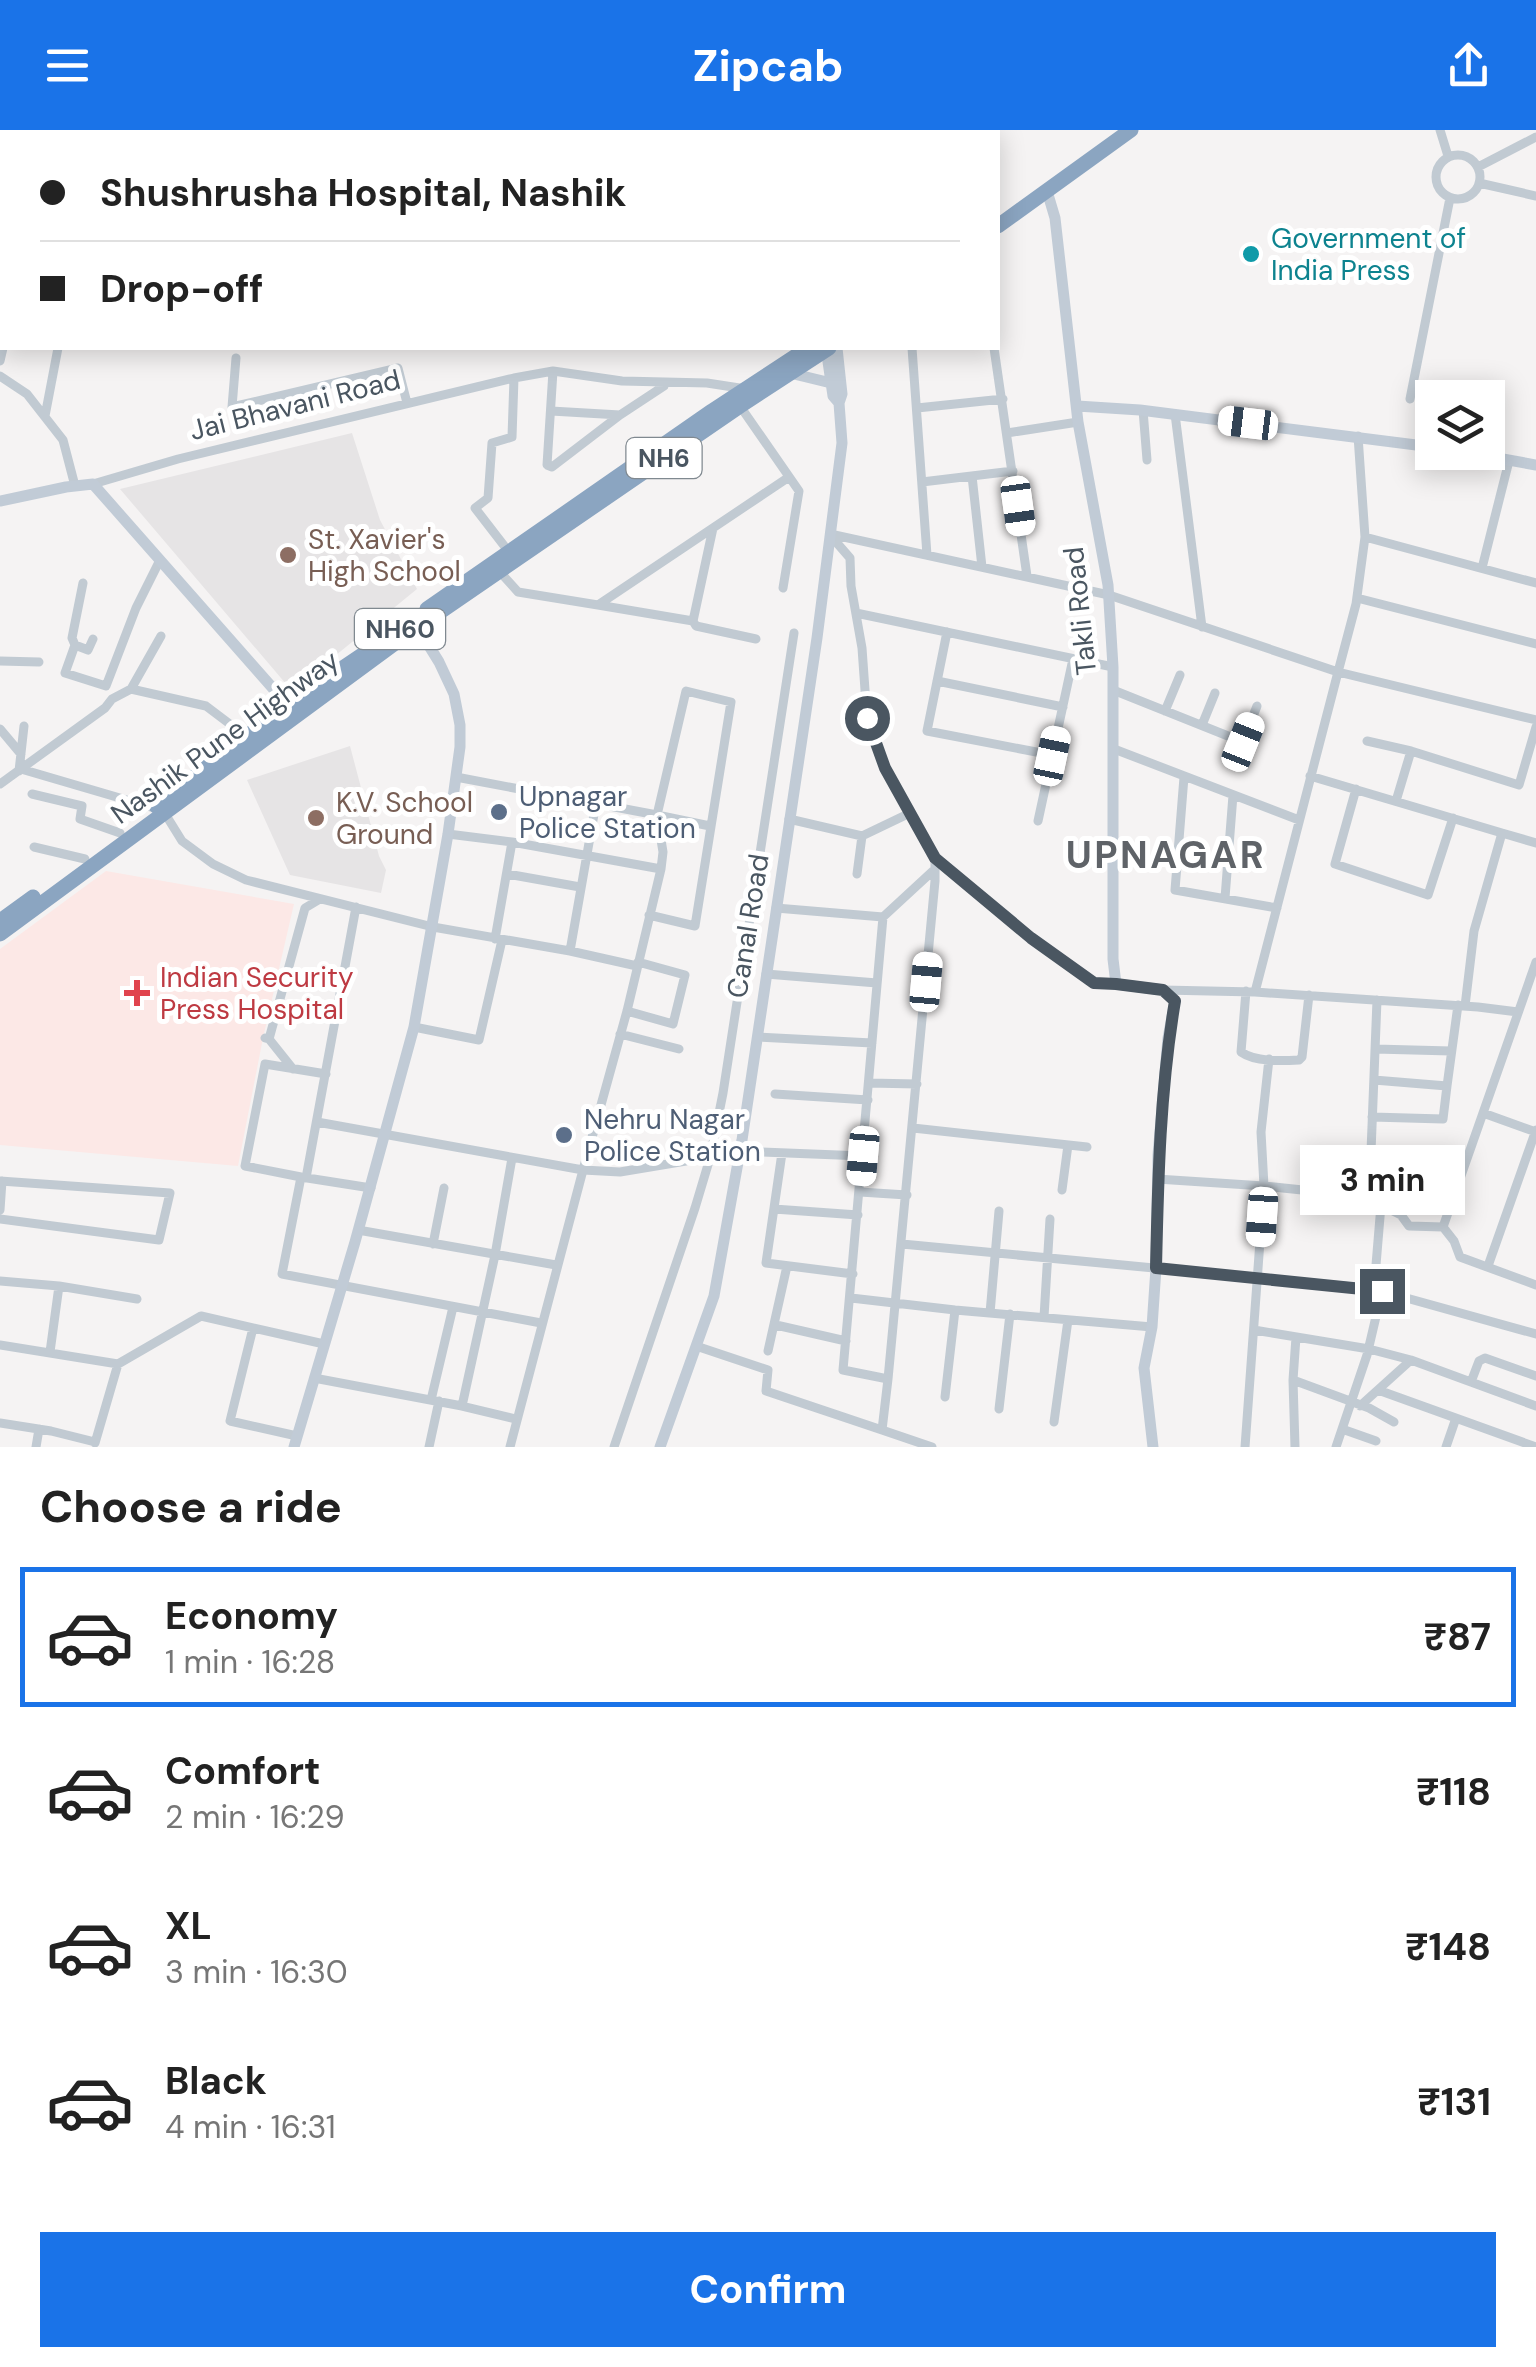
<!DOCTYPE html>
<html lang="en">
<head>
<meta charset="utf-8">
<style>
	:root { --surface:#fff; --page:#f6f6f6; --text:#222; --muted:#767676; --line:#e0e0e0; --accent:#1a73e8 }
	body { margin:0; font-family:"DM Sans",sans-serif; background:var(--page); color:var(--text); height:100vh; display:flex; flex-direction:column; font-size:38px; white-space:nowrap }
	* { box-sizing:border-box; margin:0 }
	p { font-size:32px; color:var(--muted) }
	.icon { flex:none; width:55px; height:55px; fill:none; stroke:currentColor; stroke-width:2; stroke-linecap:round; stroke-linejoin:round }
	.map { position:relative; height:1317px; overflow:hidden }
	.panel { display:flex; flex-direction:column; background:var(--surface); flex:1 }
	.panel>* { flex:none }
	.hud { position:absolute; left:0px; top:0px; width:1000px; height:220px; box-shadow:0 5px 25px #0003; display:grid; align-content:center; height:220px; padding:0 40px; background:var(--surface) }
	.controls { position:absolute; left:1415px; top:250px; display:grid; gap:20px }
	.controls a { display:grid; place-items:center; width:90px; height:90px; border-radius:0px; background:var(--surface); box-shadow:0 5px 25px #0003; font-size:50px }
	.end { position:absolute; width:45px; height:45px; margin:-22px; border:12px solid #4a5661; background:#fff; box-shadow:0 0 0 5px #fff }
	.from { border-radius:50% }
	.bubble { position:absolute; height:70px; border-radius:0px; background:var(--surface); box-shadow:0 5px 25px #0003; font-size:32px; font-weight:700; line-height:70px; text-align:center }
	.car { position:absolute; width:30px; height:60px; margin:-30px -15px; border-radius:12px; box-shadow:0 0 8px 2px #0007; background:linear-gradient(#fff 24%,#345 0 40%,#fff 0 76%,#345 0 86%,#fff 0) }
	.hud b { display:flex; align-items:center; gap:35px; height:95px; font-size:38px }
	.hud b+b { border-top:2px solid var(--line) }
	.hud i { width:25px; height:25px; background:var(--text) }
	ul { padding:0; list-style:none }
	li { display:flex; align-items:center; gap:30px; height:140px; margin:0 20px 15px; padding:0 20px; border:5px solid transparent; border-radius:0px }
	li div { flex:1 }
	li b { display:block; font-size:38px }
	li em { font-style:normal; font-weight:700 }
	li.current { border-color:var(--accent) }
	li>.icon { width:90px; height:90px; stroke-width:1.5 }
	h2 { padding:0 40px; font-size:45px; line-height:120px }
	.cta { display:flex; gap:20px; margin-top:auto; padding:20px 40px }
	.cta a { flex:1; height:115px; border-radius:0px; background:var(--accent); color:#fff; font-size:40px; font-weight:700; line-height:115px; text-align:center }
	header { display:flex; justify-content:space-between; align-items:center; height:130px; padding:0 40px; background:var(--accent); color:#fff; font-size:45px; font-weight:700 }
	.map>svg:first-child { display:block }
</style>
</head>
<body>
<header><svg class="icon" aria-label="menu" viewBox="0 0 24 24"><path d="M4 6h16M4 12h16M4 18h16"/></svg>Zipcab<svg class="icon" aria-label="share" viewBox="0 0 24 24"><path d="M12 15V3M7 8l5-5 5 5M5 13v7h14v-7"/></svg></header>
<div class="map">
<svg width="1536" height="1317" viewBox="0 0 1536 1317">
	<rect width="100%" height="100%" fill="#f5f3f3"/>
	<path fill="#e6e4e5" d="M 352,303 L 380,390 L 417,459 L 292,561 L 120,359 Z
		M 350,616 L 379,726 L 386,740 L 381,763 L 290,745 L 247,650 Z"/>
	<path fill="#fce8e6" d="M 106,741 L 294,774 L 263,908 L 238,1036 L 0,1015 L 0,819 Z"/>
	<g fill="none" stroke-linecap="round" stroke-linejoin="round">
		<path stroke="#c1cad2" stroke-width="9" d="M 1440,0 L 1448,26
			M1436 47a22 22 0 1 1 44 0a22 22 0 1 1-44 0Z
			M 1478,37 L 1536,7
			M 1479,53 L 1536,66
			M 912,218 L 927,425
			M 994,218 L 1027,446
			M 236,228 L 232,277 L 398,238 L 407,273
			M 0,231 L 3,218
			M 553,241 L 547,335 L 552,337 L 620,285
			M 0,246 L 27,264 L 63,310 L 75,356
			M 1410,269 L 1450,68
			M 740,276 L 799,361 L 783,458
			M 917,278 L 1003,269
			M 1143,280 L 1147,330
			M 551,281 L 620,285 L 664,256
			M 1175,284 L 1202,497
			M 45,286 L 58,218
			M 1007,303 L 1078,292
			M 1358,306 L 1365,407 L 1536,453
			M 972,346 L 982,437
			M 922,352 L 1013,341
			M 93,354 L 178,329 L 514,248 L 553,241 L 622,251 L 707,253 L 746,259
			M 830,404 L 1109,465 L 1338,542 L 1356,474 L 1365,407
			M 830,405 L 850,428 L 851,456 L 862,518 L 867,588 L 885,638 L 935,728 L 1031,808 L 1093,853 L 1116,854
			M 509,422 L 475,378 L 488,368 L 492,313 L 512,307 L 514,248
			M 1482,438 L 1509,331
			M 500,442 L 518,462 L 598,475 L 789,347
			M 83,453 L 72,508 L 75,515 L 65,543 L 106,556 L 136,478 L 160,430
			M 1357,468 L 1536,514
			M 598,475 L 693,491 L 713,398
			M 856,483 L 1113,537
			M 693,491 L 696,496 L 756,509
			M 947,502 L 927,601 L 1052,625
			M 75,515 L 88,520 L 93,509
			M 0,531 L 39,532
			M 937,551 L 1063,577
			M 131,559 L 161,506
			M 1113,560 L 1243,612 L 1257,576
			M 1165,581 L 1180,545
			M 1202,595 L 1215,563
			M 0,599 L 21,624
			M 1367,611 L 1411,621
			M 1114,619 L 1299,690
			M 21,639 L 154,678
			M 19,641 L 24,596
			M 1310,646 L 1502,703
			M 1184,647 L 1175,760 L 1277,778
			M 0,654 L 105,578 L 112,569 L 131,559 L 206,576 L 247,607
			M 1356,659 L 1335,734 L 1428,765 L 1453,688
			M 32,664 L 82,676 L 80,689 L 120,703
			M 1396,671 L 1411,621 L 1519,655 L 1536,597
			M 164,682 L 182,711 L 213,734 L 246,750 L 433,797 L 570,821 L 637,836
			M 789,689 L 862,706 L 910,683
			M 1038,691 L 1073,529
			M 448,704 L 512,712 L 661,739
			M 34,717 L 85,729
			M 507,744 L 580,757
			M 857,744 L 862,706
			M 1225,768 L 1233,665
			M 776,778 L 883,787 L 843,1240 L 888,1249 L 935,751 L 935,728
			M 649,785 L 695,796 L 731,572 L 686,561 L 657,685 L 710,696
			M 883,787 L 935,739
			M 495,809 L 512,712
			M 570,821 L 596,673
			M 1536,832 L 1443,1097 L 1454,1111 L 1460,1127 L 1536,1155
			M 766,844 L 877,853
			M 1163,860 L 1255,862 L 1338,542 L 1536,590
			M 1246,861 L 1241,922 C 1255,932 1281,931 1299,930 L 1302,927 L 1309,865
			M 1255,862 L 1478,877 L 1518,882
			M 1377,870 L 1370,1047 L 1381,1075 L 1374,1159 L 1536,1204
			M 1465,876 L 1474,801 L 1502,703 L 1536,713
			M 627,881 L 673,894 L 685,845 L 638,832
			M 414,897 L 479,910 L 502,810
			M 620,904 L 679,919
			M 757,907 L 872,913
			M 265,908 L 269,909 L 293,939
			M 269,909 L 305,778 L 320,769
			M 1375,919 L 1451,921
			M 1374,950 L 1447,956 L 1458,875
			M 869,953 L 917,954
			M 775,964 L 868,970
			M 1483,983 L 1536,1002
			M 1372,987 L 1443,989 L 1447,956
			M 317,992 L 583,1040 L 627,881 L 661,739 L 663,722 L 657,685 L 456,647
			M 913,998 L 1087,1017
			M 782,1023 L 766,1133 L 853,1144
			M 696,1030 L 740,1021 L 863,1026
			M 301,1047 L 245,1036 L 265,934 L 326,944
			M 306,1048 L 356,777
			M 1157,1049 L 1264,1056 L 1261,1002 L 1269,929
			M 0,1051 L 170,1063 L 159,1110 L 0,1089
			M 371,1058 L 301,1047 L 282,1144 L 541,1193
			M 1062,1060 L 1068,1015
			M 860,1062 L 907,1065
			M 1381,1075 L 1401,1085 L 1409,1096 L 1443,1097
			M 774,1079 L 858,1085
			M 0,1080 L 2,1051
			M 358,1100 L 556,1135
			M 433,1114 L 444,1058
			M 902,1114 L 1374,1159
			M 1488,1136 L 1536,1000
			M 0,1151 L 59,1156 L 137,1169
			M 851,1168 L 955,1180 L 1152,1197
			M 990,1183 L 999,1081
			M 1044,1187 L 1050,1089
			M 776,1195 L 846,1211
			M 253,1198 L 230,1291 L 297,1306
			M 1254,1200 L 1369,1219 L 1411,1230 L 1536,1276
			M 0,1215 L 118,1234 L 201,1186 L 324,1214
			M 696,1216 L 768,1240 L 766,1261 L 882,1300
			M 768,1221 L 787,1136
			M 50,1222 L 59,1156
			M 314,1248 L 462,1276 L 516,1289
			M 888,1249 L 882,1300 L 932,1317
			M 1293,1250 L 1369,1278 L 1394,1292
			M 1471,1252 L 1479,1231 L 1485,1228 L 1536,1246
			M 1378,1260 L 1536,1317
			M 945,1267 L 955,1180
			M 431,1270 L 453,1177
			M 462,1276 L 495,1125 L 512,1028
			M 1360,1276 L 1411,1230
			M 999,1279 L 1010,1184
			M 1054,1292 L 1068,1190
			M 0,1293 L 51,1301 L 95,1312
			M 1342,1299 L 1376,1311
			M 95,1313 L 118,1234
			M 36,1317 L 39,1299
			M 429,1317 L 439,1271
			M 510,1317 L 583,1040 L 620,1042 L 686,1031
			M 614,1317 L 695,1078 L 710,1028 L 723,963 L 794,503
			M 1245,1317 L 1264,1056 L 1360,1066 L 1376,1063
			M 1295,1317 L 1293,1250 L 1296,1207
			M 1336,1317 L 1367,1225 L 1382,1161
			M 1446,1317 L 1456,1288"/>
		<path stroke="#c1cbd6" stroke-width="11" d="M 1047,61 L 1055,88 L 1078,292 L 1108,455 L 1113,537 L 1113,829 L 1116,854 L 1163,860 L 1175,871 L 1168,908 L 1158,1025 L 1156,1138 L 1152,1197 L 1144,1238 L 1153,1317
			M 826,218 L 833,266 L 839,273
			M 790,243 L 831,253
			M 1077,276 L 1140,280 L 1432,317
			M 1464,322 L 1536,335
			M 0,371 L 66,357 L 93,354 L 292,580
			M 294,1317 L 355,1112 L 414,897 L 448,704 L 460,617 L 460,595 L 454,564 L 439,532 L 418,498
			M 660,1317 L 714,1166 L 742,1010 L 817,508 L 842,313 L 839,273 L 842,264 L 837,218"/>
		<path stroke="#8ba5c1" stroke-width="15" d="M 998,96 L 1131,0
			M 427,479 L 712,281 L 808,218
			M 156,676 L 288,575 L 368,521
			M 0,791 L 33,767
			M 0,804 L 402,508 L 740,276 L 829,218"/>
	</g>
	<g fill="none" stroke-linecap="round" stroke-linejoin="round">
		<path stroke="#4a5661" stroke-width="12" d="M 867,588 L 885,638 L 935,728 L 1031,808 L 1094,853 L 1116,854 L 1163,860 L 1175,871 C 1160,960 1158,1048 1156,1138 L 1382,1161"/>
	</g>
	<circle fill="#0f9aa8" stroke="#fff" stroke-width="4" cx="1251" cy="124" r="10"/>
	<g fill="#8d6e63" stroke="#fff" stroke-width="4">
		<circle cx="288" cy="425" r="10"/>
		<circle cx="316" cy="688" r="10"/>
	</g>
	<g fill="#5c6f8a" stroke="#fff" stroke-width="4">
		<circle cx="499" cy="682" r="10"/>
		<circle cx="564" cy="1005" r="10"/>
	</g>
	<path fill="#e0444e" stroke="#fff" stroke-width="4" d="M132 848h10v10h10v10h-10v10h-10v-10h-10v-10h10z"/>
	<g text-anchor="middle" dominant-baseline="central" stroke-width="10" stroke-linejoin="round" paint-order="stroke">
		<g fill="#fff" stroke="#808990" stroke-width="2.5">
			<rect x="626.5" y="308" width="75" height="40" rx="8"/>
			<rect x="355" y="479" width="90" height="40" rx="8"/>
		</g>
		<g font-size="25" font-weight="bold" fill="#4a5661">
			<text x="664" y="328">NH6</text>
			<text x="400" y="499">NH60</text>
		</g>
		<g font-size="28" fill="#0d838f" stroke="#fff" text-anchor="start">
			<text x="1271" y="108">Government of<tspan x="1271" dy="32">India Press</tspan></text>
		</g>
		<g font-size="28" fill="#4a5661" stroke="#fff">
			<text transform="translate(295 275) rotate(-14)">Jai Bhavani Road</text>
			<text transform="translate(1080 481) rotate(-96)">Takli Road</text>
			<text transform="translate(225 607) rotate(-36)">Nashik Pune Highway</text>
			<text transform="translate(748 796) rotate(-81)">Canal Road</text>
		</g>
		<g font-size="28" fill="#785e54" stroke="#fff" text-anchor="start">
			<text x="308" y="409">St. Xavier's<tspan x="308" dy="32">High School</tspan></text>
			<text x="336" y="672">K.V. School<tspan x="336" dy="32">Ground</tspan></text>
		</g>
		<g font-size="28" fill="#4e5e75" stroke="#fff" text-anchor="start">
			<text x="519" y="666">Upnagar<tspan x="519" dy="32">Police Station</tspan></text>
			<text x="584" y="989">Nehru Nagar<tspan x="584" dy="32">Police Station</tspan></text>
		</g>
		<g font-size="28" fill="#be3a42" stroke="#fff" text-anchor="start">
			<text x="160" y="847">Indian Security<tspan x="160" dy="32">Press Hospital</tspan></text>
		</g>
		<g font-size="38" font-weight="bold" letter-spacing="2.5" fill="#5f6368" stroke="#fff">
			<text x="1166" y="725">UPNAGAR</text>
		</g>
	</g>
</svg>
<div class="controls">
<a><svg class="icon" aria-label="layers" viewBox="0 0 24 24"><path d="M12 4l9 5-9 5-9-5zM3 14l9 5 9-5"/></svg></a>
</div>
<i class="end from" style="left:867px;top:588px"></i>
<i class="end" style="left:1382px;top:1161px"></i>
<div class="bubble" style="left:1300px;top:1015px;width:165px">3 min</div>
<i class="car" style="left:1248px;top:293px;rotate:277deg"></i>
<i class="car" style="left:1018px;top:376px;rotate:172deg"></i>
<i class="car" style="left:1243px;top:612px;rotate:22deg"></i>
<i class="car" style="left:1052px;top:626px;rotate:12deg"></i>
<i class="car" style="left:926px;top:852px;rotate:5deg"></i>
<i class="car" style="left:863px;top:1026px;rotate:185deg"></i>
<i class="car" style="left:1262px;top:1087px;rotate:184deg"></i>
<div class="hud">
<b><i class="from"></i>Shushrusha Hospital, Nashik</b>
<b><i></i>Drop-off</b>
</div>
</div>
<section class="panel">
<h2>Choose a ride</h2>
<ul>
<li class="current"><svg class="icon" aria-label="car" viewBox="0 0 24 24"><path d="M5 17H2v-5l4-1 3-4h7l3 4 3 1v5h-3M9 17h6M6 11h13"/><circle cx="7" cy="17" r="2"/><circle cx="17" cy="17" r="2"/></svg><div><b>Economy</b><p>1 min · 16:28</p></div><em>₹87</em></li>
<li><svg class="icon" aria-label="car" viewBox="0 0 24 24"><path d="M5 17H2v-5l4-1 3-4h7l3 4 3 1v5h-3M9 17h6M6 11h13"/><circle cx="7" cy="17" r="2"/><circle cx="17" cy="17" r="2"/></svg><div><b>Comfort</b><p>2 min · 16:29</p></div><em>₹118</em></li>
<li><svg class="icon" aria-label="car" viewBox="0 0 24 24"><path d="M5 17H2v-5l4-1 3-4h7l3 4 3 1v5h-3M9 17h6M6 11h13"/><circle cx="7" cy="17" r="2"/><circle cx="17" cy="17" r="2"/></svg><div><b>XL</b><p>3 min · 16:30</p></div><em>₹148</em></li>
<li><svg class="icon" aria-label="car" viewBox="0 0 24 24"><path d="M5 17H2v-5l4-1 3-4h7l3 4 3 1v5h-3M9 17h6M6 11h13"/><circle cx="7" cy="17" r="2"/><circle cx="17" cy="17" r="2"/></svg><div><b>Black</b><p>4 min · 16:31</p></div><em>₹131</em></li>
</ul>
<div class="cta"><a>Confirm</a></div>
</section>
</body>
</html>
